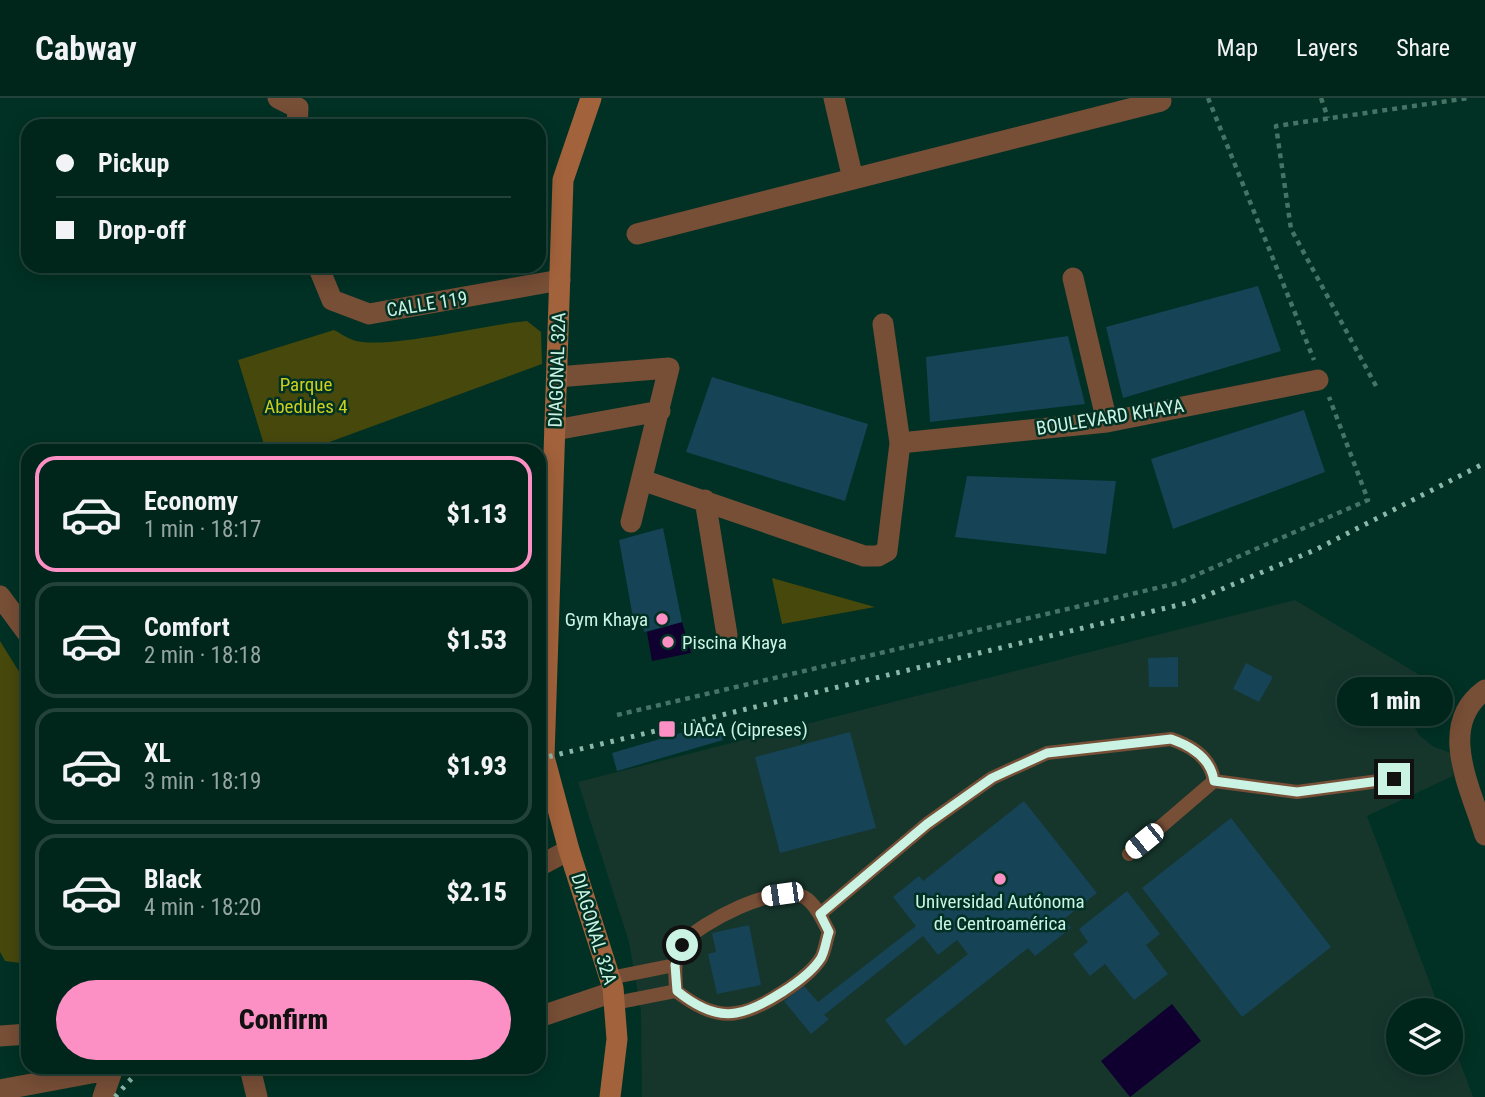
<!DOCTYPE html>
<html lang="en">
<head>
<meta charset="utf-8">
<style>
	:root { --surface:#00251b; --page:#0a2d24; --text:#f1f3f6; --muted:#95a5a3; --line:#22423a; --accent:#fc8fc3 }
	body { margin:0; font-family:"Roboto Condensed",sans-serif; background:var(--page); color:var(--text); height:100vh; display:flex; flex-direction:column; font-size:26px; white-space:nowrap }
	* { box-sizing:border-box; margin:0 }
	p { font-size:23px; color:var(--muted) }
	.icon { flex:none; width:38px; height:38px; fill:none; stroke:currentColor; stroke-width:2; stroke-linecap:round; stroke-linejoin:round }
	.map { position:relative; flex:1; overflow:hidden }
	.details { position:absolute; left:21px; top:346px; width:525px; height:630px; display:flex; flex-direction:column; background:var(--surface); border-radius:21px; box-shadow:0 4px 18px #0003,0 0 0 2px var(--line) }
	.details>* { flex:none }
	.top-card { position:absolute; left:21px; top:21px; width:525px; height:154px; border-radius:21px; box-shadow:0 4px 18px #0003,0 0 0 2px var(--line); display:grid; align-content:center; height:154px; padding:0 35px; background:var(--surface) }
	.fabs { position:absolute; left:1386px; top:900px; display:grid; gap:14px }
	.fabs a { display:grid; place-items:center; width:77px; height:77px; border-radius:50%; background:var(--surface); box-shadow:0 4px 18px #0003,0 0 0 2px var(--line); font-size:35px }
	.end { position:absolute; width:32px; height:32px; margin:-16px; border:9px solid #caf3e3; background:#111; box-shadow:0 0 0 4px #111 }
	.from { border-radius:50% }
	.bubble { position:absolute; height:49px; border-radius:24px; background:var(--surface); box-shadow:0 4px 18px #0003,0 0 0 2px var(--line); font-size:23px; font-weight:800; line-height:49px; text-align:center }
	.car { position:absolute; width:21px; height:42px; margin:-21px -10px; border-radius:9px; box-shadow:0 0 5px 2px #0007; background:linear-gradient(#fff 24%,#345 0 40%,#fff 0 76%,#345 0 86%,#fff 0) }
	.top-card b { display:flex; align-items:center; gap:24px; height:66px; font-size:26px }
	.top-card b+b { border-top:2px solid var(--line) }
	.top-card i { width:18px; height:18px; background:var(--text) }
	ul { padding:12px 0 0; list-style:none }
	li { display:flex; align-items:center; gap:21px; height:116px; margin:0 14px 10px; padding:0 21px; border:4px solid var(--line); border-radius:21px }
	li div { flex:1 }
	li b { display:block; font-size:26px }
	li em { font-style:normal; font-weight:800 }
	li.active { border-color:var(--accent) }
	li>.icon { width:63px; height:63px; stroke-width:1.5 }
	.cta { display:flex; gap:14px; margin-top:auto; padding:14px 35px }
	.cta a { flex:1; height:80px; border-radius:42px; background:var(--accent); color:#111; font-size:28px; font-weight:800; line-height:80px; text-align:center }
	header { display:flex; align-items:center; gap:42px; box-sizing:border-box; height:98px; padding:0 35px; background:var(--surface); border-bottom:2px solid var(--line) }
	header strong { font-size:33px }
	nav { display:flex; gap:38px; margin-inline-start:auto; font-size:24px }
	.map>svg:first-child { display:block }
</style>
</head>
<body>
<header>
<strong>Cabway</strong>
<nav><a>Map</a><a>Layers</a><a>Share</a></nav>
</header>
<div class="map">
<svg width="1485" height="999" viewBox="0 0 1485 999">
	<rect width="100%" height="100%" fill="#003124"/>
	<path fill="#16362c" d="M 1295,502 L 1418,576 L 1409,601 L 1411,623 L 1419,637 L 1434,649 L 1451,655 L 1453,678 L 1367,718 L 1440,912 L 1398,912 L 1398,964 L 1451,964 L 1451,940 L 1473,999 L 642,999 L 641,913 L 629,844 L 578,684 Z"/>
	<path fill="#47480c" d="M 527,223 L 541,234 L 542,266 L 305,353 L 266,353 L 238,262 L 334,232 C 340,235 347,240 353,242 C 384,253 487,226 527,223 Z
		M 772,480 L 875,509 L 782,526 Z
		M 0,543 L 28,588 L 28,866 L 5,863 L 0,854 Z"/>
	<path fill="#10002f" d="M 682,524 L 691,555 L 652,563 L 647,534 Z
		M 1172,906 L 1201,943 L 1130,999 L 1101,963 Z"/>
	<path fill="#164356" d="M 1258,188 L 1281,253 L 1123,300 L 1106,229 Z
		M 1068,238 L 1085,306 L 930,324 L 926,259 Z
		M 712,279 L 868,326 L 845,403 L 686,354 Z
		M 1304,312 L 1325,374 L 1173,431 L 1151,361 Z
		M 967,378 L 1116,383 L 1106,456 L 955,439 Z
		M 663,430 L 682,524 L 644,534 L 642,518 L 633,520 L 619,442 Z
		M 1178,559 L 1178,589 L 1149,589 L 1148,560 Z
		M 1246,565 L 1273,579 L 1259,604 L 1233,591 Z
		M 718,624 L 723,642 L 617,673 L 612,655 Z
		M 850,634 L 876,730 L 780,755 L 755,659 Z
		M 1024,703 L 1097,795 L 1064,821 L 1071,830 L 1035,858 L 1028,850 L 905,948 L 885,922 L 968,856 L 957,842 L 938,857 L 923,838 L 824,917 L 829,921 L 811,936 L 784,903 L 804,888 L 818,904 L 916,828 L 893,799 L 919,778 L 923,783 Z
		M 1231,720 L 1331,849 L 1242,919 L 1142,790 Z
		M 1127,793 L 1160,836 L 1146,847 L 1168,876 L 1134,902 L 1105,866 L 1090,878 L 1073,856 L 1088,844 L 1079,831 Z
		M 749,827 L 761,887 L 717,896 L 708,856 L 716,854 L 712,835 Z"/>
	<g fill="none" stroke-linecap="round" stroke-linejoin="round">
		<path stroke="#457466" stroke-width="4.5" stroke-dasharray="5 5" stroke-linecap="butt" d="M 1208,0 L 1314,262
			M 1321,0 L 1328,20
			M 1376,288 L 1291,131 L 1276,28 L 1469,0
			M 617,617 L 1178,485 L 1368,402 L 1329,299"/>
		<path stroke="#774e36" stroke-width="14" d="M 1214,683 L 1297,694 L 1394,681
			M 820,816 L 927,726 L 992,680 L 1047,655 L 1171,641 C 1192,648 1211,660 1214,683 L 1129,756
			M 610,880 L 675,867
			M 615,905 L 676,893 C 693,906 714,919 736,915 C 760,912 808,881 821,860 C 825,853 826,842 829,834 C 823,823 816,806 804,799 C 776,785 701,824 682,846 C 672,859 676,879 676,893"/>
		<path stroke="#774e36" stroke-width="21" d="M 278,0 L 298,10 L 297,28
			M 834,0 L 853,81 L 1161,3
			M 637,136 L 853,81
			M 318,168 L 332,202 L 369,216 L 560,182
			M 1073,180 L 1107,324
			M 557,279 L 669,270 L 631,424
			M 555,332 L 660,313
			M 900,345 L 1107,324 L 1318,282
			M 642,382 L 864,458 L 878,458 L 887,453 L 900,345 L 883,226
			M 705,402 L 727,537
			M 0,498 L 28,536
			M 1485,592 C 1436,627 1471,691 1485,737
			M 539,768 L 569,752
			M 539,919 L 613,894
			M 0,938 L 28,936
			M 250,970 L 257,999
			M 0,992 L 113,971
			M 103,999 L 113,970"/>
		<path stroke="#a2623b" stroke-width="21" d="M 591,0 L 563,82 L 544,659 L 569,752 L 613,890 L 617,941 L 610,999"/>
		<path stroke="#8cb8a9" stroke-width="5" stroke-dasharray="3.5 7" stroke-linecap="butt" d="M 539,661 L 1191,504 L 1315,452 L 1485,365
			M 115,999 L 141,970"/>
	</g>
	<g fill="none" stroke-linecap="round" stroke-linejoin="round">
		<path stroke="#caf3e3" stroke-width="9" d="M 682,847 L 675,867 L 677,893 C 693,906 714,919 736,915 C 760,911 808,881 821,860 C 825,853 826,842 829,834 L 820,816 L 927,726 L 992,680 L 1047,655 L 1171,641 C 1191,648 1211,660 1214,683 L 1297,694 L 1394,681"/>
	</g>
	<g fill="#fc8fc3" stroke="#003124" stroke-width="2.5">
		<circle cx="662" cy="521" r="7"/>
		<circle cx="668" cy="544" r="7"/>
		<rect x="658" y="622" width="18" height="18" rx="3.5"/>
		<circle cx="1000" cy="781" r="7"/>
	</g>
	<g text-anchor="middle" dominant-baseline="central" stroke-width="5" stroke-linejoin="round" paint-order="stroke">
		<g font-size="19" fill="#caf3e3" stroke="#003124">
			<text transform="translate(427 206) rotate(-9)">CALLE 119</text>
			<text transform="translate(557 272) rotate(-88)">DIAGONAL 32A</text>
			<text transform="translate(1110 319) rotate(-9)">BOULEVARD KHAYA</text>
			<text transform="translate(594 831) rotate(73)">DIAGONAL 32A</text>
		</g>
		<g font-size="19" fill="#cdcf1b" stroke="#003124">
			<text x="306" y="286">Parque<tspan x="306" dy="22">Abedules 4</tspan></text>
		</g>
		<g font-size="19" fill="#caf3e3" stroke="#003124" text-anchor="start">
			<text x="648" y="521" text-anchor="end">Gym Khaya</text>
			<text x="682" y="544">Piscina Khaya</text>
			<text x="683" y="631">UACA (Cipreses)</text>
			<text x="1000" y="803" text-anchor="middle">Universidad Autónoma<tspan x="1000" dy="22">de Centroamérica</tspan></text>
		</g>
	</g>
</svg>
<div class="fabs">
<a><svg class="icon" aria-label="layers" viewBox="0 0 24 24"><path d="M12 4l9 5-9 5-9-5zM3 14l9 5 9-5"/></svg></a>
</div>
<i class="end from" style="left:682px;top:847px"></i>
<i class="end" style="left:1394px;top:681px"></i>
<div class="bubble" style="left:1337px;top:579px;width:116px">1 min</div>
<i class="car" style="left:1144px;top:743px;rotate:231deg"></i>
<i class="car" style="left:782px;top:796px;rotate:262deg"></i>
<div class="top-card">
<b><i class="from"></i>Pickup</b>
<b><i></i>Drop-off</b>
</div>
<section class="details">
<ul>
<li class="active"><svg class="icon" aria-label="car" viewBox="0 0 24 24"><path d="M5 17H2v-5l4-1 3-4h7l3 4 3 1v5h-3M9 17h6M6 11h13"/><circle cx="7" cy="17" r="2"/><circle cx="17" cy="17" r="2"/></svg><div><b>Economy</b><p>1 min · 18:17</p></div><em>$1.13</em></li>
<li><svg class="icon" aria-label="car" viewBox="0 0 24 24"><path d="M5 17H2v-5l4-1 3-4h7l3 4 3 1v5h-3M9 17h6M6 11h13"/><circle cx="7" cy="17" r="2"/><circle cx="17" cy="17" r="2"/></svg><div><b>Comfort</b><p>2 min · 18:18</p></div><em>$1.53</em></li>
<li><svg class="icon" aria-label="car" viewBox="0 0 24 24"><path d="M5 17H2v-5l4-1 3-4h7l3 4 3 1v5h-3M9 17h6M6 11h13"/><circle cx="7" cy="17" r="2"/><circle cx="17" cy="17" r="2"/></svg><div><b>XL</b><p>3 min · 18:19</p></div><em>$1.93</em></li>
<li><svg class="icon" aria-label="car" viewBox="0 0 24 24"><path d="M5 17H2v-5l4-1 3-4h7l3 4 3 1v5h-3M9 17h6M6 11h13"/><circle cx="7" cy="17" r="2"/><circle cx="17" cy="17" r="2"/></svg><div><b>Black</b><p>4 min · 18:20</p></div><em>$2.15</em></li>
</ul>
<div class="cta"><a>Confirm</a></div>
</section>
</div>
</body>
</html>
